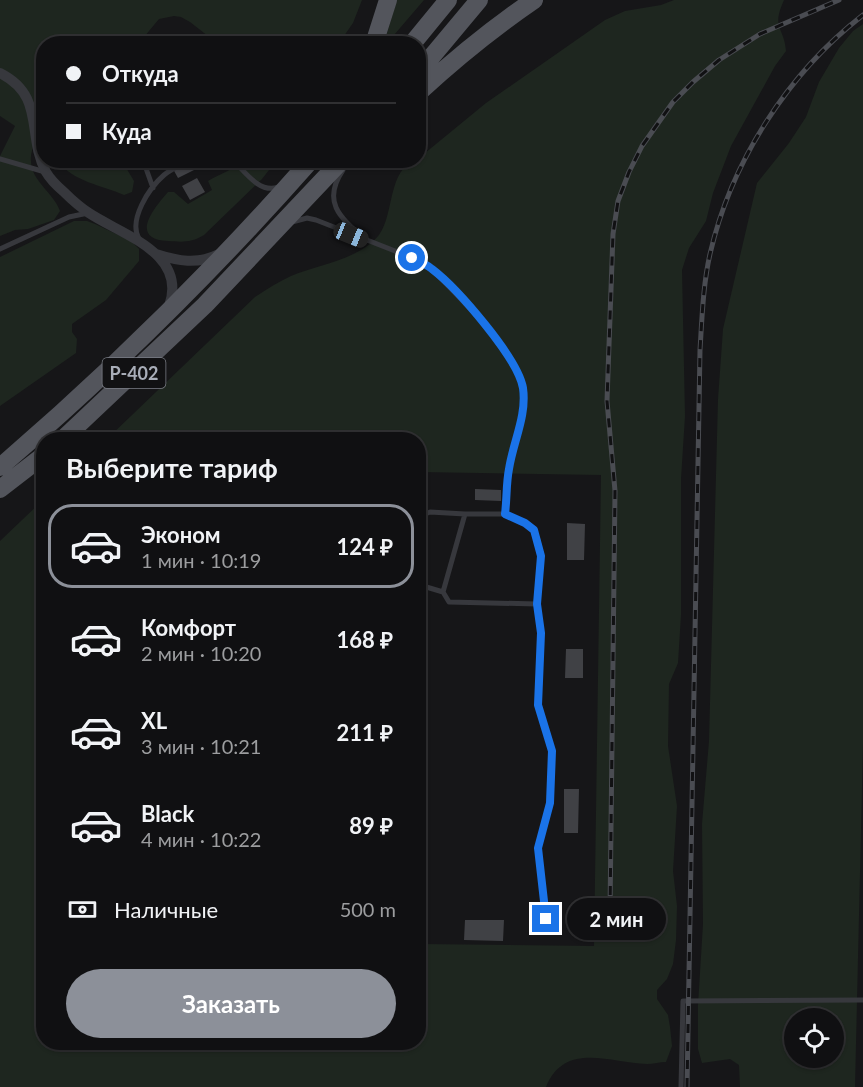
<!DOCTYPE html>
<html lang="ru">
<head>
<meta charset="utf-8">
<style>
	:root { --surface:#101012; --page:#19191b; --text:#f1f3f6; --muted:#9c9d9f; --line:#303032; --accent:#8c9099 }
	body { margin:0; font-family:Lato,sans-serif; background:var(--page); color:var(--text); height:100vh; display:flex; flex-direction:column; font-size:22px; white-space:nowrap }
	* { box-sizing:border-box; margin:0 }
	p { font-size:20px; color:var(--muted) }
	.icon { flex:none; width:33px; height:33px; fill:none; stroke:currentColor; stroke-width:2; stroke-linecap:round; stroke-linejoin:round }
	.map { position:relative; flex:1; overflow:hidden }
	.panel { position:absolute; left:36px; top:432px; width:390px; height:618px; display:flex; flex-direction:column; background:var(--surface); border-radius:24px; box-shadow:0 2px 4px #0004,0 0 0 2px var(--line) }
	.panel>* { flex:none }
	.top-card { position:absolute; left:36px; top:36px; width:390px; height:132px; border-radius:24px; box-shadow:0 2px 4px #0004,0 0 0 2px var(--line); display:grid; align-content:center; height:132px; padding:0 30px; background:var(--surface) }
	.buttons { position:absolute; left:784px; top:1008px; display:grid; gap:12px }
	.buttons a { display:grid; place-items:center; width:60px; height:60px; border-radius:50%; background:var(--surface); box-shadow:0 2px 4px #0004,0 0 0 2px var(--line); font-size:30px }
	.end { position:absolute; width:27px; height:27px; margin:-14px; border:8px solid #1a73e8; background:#fff; box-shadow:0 0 0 3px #fff }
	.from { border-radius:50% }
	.bubble { position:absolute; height:42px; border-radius:21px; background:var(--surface); box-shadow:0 2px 4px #0004,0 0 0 2px var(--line); font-size:20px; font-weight:700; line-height:42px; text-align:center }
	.car { position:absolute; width:18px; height:36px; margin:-18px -9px; border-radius:8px; box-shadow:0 0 4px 2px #0007; background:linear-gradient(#222 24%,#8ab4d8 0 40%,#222 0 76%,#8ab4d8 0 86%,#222 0) }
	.top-card b { display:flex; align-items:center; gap:21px; height:57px; font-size:22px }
	.top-card b+b { border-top:2px solid var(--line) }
	.top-card i { width:15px; height:15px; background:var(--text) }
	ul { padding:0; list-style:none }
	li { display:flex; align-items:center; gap:18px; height:84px; margin:0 12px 9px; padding:0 18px; border:3px solid transparent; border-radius:24px }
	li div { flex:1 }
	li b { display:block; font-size:22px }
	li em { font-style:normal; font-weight:700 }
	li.current { border-color:var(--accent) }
	li>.icon { width:54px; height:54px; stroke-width:1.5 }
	h2 { padding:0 30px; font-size:27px; line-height:72px }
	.pay { display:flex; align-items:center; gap:15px; height:66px; padding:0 30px; font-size:22px }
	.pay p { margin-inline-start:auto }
	.button { display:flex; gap:12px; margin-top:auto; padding:12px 30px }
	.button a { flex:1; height:69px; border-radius:36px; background:var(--accent); color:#fff; font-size:24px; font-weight:700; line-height:69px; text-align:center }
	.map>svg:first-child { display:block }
</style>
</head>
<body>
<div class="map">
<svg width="863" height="1087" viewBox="0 0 863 1087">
	<rect width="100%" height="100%" fill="#161618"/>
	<path fill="#1e261f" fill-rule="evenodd" d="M 0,0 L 362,0 L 353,23 L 339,43 L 217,43 L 190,22 L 181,17 L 174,16 L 159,19 L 139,43 L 44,44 L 43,144 L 35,141 C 33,147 30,155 31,161 C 31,181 54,193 60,211 L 54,220 L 28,229 L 15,230 L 0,236 L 0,156 L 15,126 L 0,116 Z
		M 397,0 L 424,0 L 388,42 L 384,43 Z
		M 674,0 L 784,0 C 771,29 784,26 786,51 L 775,66 L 731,146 L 713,193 L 706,221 L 689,248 L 682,270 L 685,416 L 681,479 L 681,615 L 678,663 L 669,684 L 668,746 L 677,806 L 673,871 L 677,906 L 676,940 L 673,964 L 667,979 L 657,990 L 657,999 L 668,1015 L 670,1027 L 672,1046 L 666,1062 C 660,1062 653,1064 647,1064 C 610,1063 565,1041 546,1087 L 0,1087 L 0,541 L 43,500 L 44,1042 L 418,1042 L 419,944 L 594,946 L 601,475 L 419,472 L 418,440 L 107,439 L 255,297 C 267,289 278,282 291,276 C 318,265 360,259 379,235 C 395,214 387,167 418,160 L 419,158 L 486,103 L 605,20 L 625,11 L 661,5 Z
		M 863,24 L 863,744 L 855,1087 L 740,1087 L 739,1065 L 730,1059 L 702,1063 L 698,1049 L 698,1005 L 703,924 L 702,824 L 709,741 L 718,399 L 723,329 L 757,183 L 789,143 L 806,117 L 819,82 L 839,48 L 853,31 ZM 795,1018 L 834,1018 L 834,1058 L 795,1058 Z
		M 58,161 L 122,161 L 134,181 L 132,192 L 124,195 C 102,185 73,182 58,161 Z
		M 242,161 L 276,161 L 262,179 L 204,235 C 191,243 182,242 168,241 C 129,239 153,209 168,192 L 174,192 L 188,204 L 212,190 L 208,181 C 219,174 234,170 242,161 Z
		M 74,221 L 87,221 L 95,224 L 131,241 L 139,249 L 139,261 L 106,300 L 72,324 L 72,332 L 77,339 L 76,353 L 0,406 L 0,257 Z"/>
	<path fill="#404145" d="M 168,160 L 192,160 L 196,169 L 178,178 Z
		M 197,178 L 205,192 L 190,200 L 182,186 Z
		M 475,489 L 501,490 L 501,501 L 475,500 Z
		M 567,523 L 585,524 L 584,560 L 567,560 Z
		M 566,649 L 583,649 L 583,678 L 565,678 Z
		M 564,789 L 579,789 L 578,833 L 564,833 Z
		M 465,920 L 504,920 L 503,941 L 464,940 Z"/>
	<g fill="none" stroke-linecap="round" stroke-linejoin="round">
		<path stroke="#37383d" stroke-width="5" d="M 0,159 L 45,172
			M 143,160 L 153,188
			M 233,160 C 245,172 260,194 278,187
			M 343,170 C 322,201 339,217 363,237
			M 292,222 L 307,218 L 316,220 L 413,258 L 430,267 L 483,322 L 517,370 L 523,389 L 523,415 L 508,472 L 505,514
			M 139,239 C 128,220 149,188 164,175 C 171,169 181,165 189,160
			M 0,249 L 69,217 L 88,213
			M 418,518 L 420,516 L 430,512 L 465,514
			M 418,582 L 423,586 L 443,592
			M 537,604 L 449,602 L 443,592 L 465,514 L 505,514 L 525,523 L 534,530 L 538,540 L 541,556 L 537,604 L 541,632 L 538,705 L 552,751 L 550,803 L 538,848 L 546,919
			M 681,1087 L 683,1001 L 863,1000"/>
		<path stroke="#37383d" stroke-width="10" d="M 0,73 C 46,96 26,135 46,172 C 50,179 57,186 64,192 C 71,199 80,207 89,213 C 122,235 188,253 169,306
			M 156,254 C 178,261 197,265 219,254"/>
		<path stroke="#53555c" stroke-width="18" d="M 374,44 L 388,0
			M 412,44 L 448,0
			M 418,73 L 479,0
			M 418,93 C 455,59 493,28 534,0
			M 62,440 L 205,305 L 342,160
			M 0,467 C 111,372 214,270 311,160
			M 0,489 L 44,455"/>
		<g stroke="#4a4c52" stroke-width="5">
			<path id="rail" d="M 610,913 L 615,491 L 607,401 L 613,234 L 618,201 L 629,172 L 642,146 L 673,102 L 693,82 L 719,60 L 760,34 L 839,0
				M 687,1087 L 700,350 C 702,318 703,285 710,254 C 731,162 788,73 863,15"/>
		</g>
		<use href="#rail" stroke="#111113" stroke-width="3" stroke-dasharray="9" stroke-linecap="butt"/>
	</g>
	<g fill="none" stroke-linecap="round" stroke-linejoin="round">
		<path stroke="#1a73e8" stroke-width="8" d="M 412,258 C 419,261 426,264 432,269 C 457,288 518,358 523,388 C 527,416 513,442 509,469 C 506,484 507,499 505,514 L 525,523 L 534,530 L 541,556 L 537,604 L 541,633 L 538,705 L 552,751 L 550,803 L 538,848 L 546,919"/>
	</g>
	<g text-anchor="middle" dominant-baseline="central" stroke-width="4.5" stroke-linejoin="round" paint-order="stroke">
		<rect fill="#111113" stroke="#7b7e86" stroke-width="1.5" x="102.5" y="358" width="63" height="30" rx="4.5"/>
		<g font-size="18" font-weight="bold" fill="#a8adb8">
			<text x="134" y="373">Р-402</text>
		</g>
	</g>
</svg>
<div class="buttons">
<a><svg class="icon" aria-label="locate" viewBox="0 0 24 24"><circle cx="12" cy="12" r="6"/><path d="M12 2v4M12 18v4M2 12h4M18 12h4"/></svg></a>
</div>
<i class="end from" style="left:412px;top:258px"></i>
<i class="end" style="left:546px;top:919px"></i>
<div class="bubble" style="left:567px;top:898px;width:99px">2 мин</div>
<i class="car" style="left:351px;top:235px;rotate:112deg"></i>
<div class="top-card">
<b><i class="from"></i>Откуда</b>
<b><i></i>Куда</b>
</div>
<section class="panel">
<h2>Выберите тариф</h2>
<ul>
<li class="current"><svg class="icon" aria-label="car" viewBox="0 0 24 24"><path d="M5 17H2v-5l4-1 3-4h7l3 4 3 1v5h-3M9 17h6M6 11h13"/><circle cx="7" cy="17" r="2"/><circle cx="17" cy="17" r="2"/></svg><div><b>Эконом</b><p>1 мин · 10:19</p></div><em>124 ₽</em></li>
<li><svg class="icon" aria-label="car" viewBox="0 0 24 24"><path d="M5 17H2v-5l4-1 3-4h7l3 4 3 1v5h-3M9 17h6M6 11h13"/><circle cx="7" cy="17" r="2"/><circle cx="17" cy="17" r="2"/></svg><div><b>Комфорт</b><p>2 мин · 10:20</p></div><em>168 ₽</em></li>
<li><svg class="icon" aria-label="car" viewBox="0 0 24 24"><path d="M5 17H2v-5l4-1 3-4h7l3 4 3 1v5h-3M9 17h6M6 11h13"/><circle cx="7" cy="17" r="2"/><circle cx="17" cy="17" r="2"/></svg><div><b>XL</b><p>3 мин · 10:21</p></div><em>211 ₽</em></li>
<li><svg class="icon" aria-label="car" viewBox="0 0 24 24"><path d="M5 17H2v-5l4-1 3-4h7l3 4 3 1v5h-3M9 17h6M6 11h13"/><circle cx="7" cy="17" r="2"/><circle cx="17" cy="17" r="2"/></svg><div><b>Black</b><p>4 мин · 10:22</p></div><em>89 ₽</em></li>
</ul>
<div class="pay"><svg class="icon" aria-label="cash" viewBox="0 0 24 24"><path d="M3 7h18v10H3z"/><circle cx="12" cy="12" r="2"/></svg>Наличные<p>500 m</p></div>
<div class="button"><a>Заказать</a></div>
</section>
</div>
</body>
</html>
